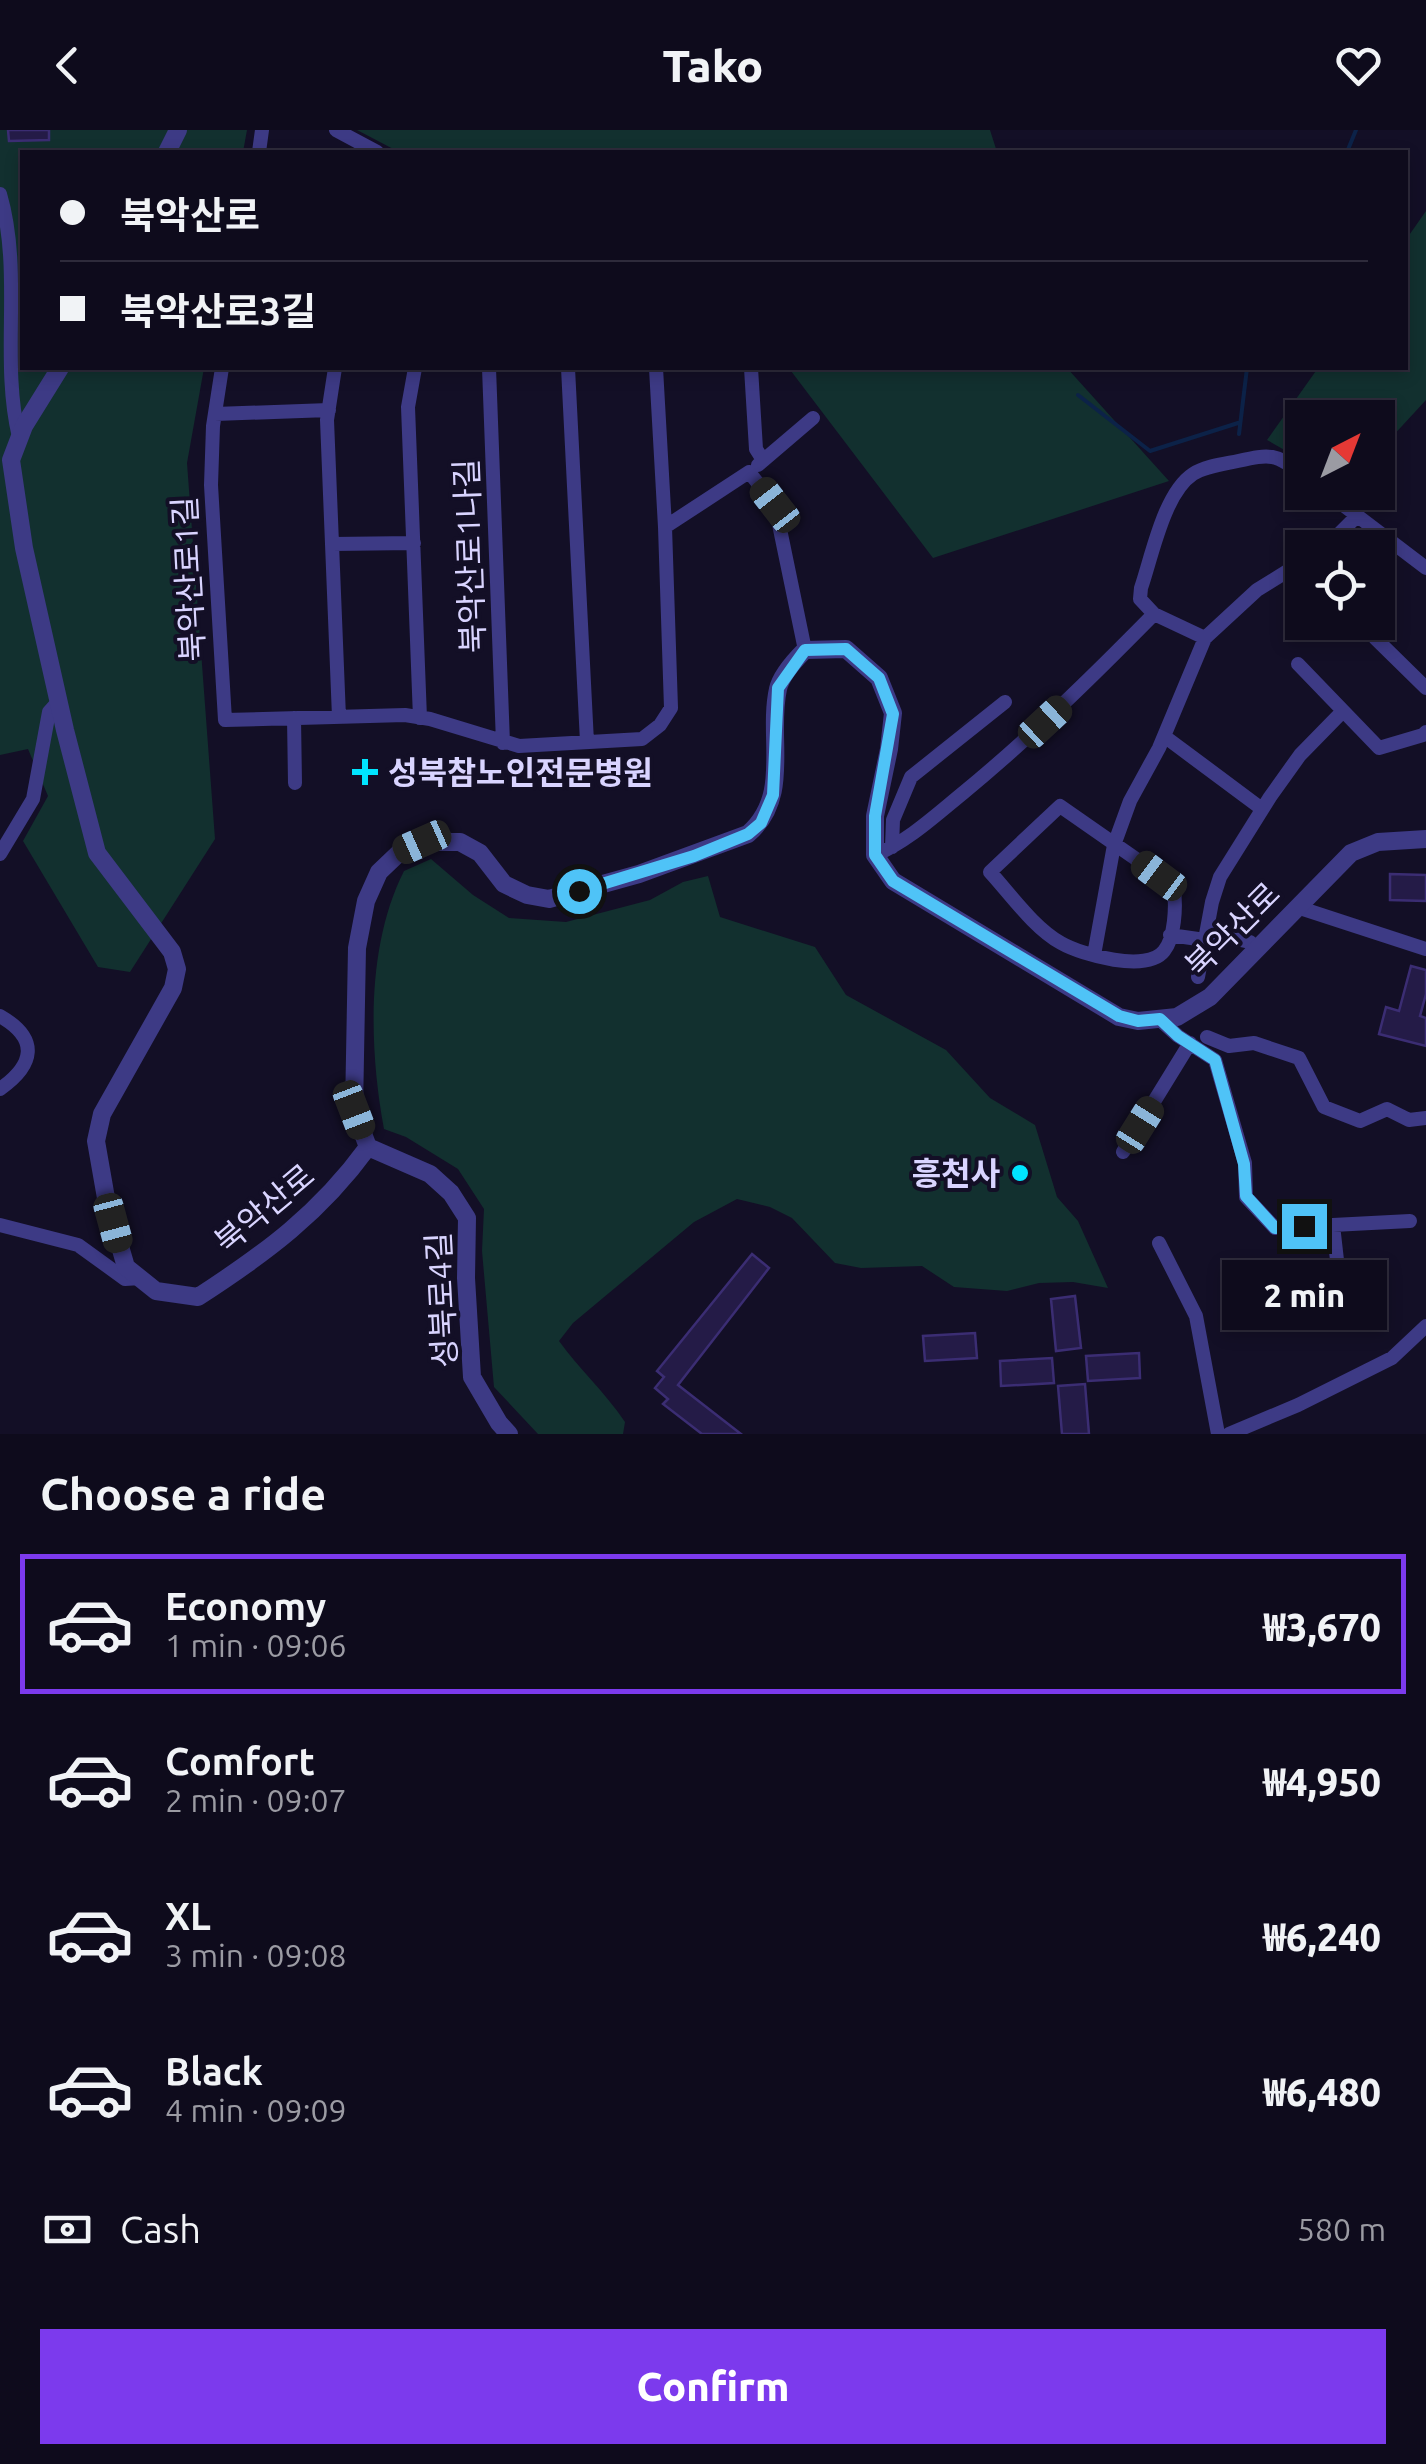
<!DOCTYPE html>
<html lang="en">
<head>
<meta charset="utf-8">
<style>
	:root { --surface:#0e0b1c; --page:#171425; --text:#f1f3f6; --muted:#9b9ba3; --line:#2e2b3b; --accent:#7c3aed }
	body { margin:0; font-family:Ubuntu,"Noto Sans KR",sans-serif; background:var(--page); color:var(--text); height:100vh; display:flex; flex-direction:column; font-size:38px; white-space:nowrap }
	* { box-sizing:border-box; margin:0 }
	p { font-size:32px; color:var(--muted) }
	.icon { flex:none; width:55px; height:55px; fill:none; stroke:currentColor; stroke-width:2; stroke-linecap:round; stroke-linejoin:round }
	.map { position:relative; height:1304px; overflow:hidden }
	.details { display:flex; flex-direction:column; background:var(--surface); flex:1 }
	.details>* { flex:none }
	.banner { position:absolute; left:20px; top:20px; width:1388px; height:220px; border-radius:0px; box-shadow:0 5px 15px #0003,0 0 0 2px var(--line); display:grid; align-content:center; height:220px; padding:0 40px; background:var(--surface) }
	.needle { width:65px; rotate:42deg }
	.fabs { position:absolute; left:1285px; top:270px; display:grid; gap:20px }
	.fabs a { display:grid; place-items:center; width:110px; height:110px; border-radius:0px; background:var(--surface); box-shadow:0 5px 15px #0003,0 0 0 2px var(--line); font-size:50px }
	.end { position:absolute; width:45px; height:45px; margin:-22px; border:12px solid #4fc3f7; background:#111; box-shadow:0 0 0 5px #111 }
	.from { border-radius:50% }
	.bubble { position:absolute; height:70px; border-radius:0px; background:var(--surface); box-shadow:0 5px 15px #0003,0 0 0 2px var(--line); font-size:32px; font-weight:800; line-height:70px; text-align:center }
	.car { position:absolute; width:30px; height:60px; margin:-30px -15px; border-radius:12px; box-shadow:0 0 8px 2px #0007; background:linear-gradient(#222 24%,#8ab4d8 0 40%,#222 0 76%,#8ab4d8 0 86%,#222 0) }
	.banner b { display:flex; align-items:center; gap:35px; height:95px; font-size:38px }
	.banner b+b { border-top:2px solid var(--line) }
	.banner i { width:25px; height:25px; background:var(--text) }
	ul { padding:0; list-style:none }
	li { display:flex; align-items:center; gap:30px; height:140px; margin:0 20px 15px; padding:0 20px; border:5px solid transparent; border-radius:0px }
	li div { flex:1 }
	li b { display:block; font-size:38px }
	li em { font-style:normal; font-weight:800 }
	li.current { border-color:var(--accent) }
	li>.icon { width:90px; height:90px; stroke-width:1.5 }
	h2 { padding:0 40px; font-size:45px; line-height:120px }
	.pay { display:flex; align-items:center; gap:25px; height:110px; padding:0 40px; font-size:38px }
	.pay p { margin-inline-start:auto }
	.cta { display:flex; gap:20px; margin-top:auto; padding:20px 40px }
	.cta a { flex:1; height:115px; border-radius:0px; background:var(--accent); color:#fff; font-size:40px; font-weight:800; line-height:115px; text-align:center }
	header { display:flex; justify-content:space-between; align-items:center; height:130px; padding:0 40px; background:var(--surface); font-size:45px; font-weight:800 }
	.map>svg:first-child { display:block }
</style>
</head>
<body>
<header><svg class="icon" aria-label="back" viewBox="0 0 24 24"><path d="M15 5l-7 7 7 7"/></svg>Tako<svg class="icon" aria-label="heart" viewBox="0 0 24 24"><path d="M12 20l-8-8c-3-5 5-10 8-4 3-6 11-1 8 4z"/></svg></header>
<div class="map">
<svg width="1426" height="1304" viewBox="0 0 1426 1304">
	<rect width="100%" height="100%" fill="#130f26"/>
	<path fill="#12302f" d="M 0,0 L 247,0 L 243,22 L 22,22 L 22,238 L 204,238 L 187,333 L 215,709 L 130,842 L 98,837 L 23,711 L 48,666 L 28,619 L 0,625 Z
		M 357,0 L 990,0 L 997,22 L 399,22 Z
		M 1426,81 L 1426,270 L 1378,322 L 1378,288 L 1302,288 L 1302,330 L 1267,310 L 1318,238 L 1405,238 L 1405,111 Z
		M 784,238 L 1067,238 L 1169,351 L 933,428 L 791,241 Z
		M 431,729 L 473,765 L 509,788 L 566,792 L 650,770 L 683,752 L 708,746 L 720,787 L 815,817 L 846,865 L 946,920 L 990,968 L 1035,995 L 1057,1067 L 1078,1091 L 1108,1158 L 1073,1152 L 1039,1153 L 1007,1161 L 954,1157 L 922,1136 L 861,1138 L 835,1133 L 792,1088 L 770,1077 L 737,1069 L 694,1092 L 573,1193 L 559,1211 C 579,1239 605,1262 625,1292 L 623,1304 L 538,1304 L 494,1257 L 482,1121 L 484,1079 L 458,1039 L 406,1007 L 384,999 C 369,918 366,816 404,741 Z"/>
	<g fill="none" stroke-linecap="round" stroke-linejoin="round">
		<path stroke="#0c2248" stroke-width="4" d="M 1347,22 L 1356,0
			M 1078,265 L 1150,321 L 1238,293
			M 1239,304 L 1247,238"/>
	</g>
	<path fill="#241b47" stroke="#3b2d73" stroke-width="2.5" d="M 8,0 L 49,0 L 49,10 L 9,11 Z
		M 1390,744 L 1426,745 L 1426,771 L 1390,770 Z
		M 1411,836 L 1426,840 L 1426,864 L 1420,886 L 1426,888 L 1426,916 L 1379,904 L 1386,877 L 1399,881 Z
		M 752,1124 L 769,1138 L 678,1255 L 741,1304 L 702,1304 L 663,1274 L 668,1269 L 655,1258 L 664,1247 L 657,1241 Z
		M 1075,1166 L 1081,1218 L 1056,1221 L 1051,1169 Z
		M 975,1203 L 977,1228 L 925,1231 L 923,1206 Z
		M 1139,1223 L 1140,1248 L 1088,1251 L 1086,1226 Z
		M 1052,1228 L 1054,1253 L 1001,1256 L 1000,1231 Z
		M 1085,1254 L 1089,1304 L 1062,1304 L 1058,1256 Z"/>
	<g fill="none" stroke-linecap="round" stroke-linejoin="round">
		<path stroke="#3d3a85" stroke-width="14" d="M 336,0 L 377,22
			M 259,22 L 262,0
			M 0,64 C 23,143 0,228 19,307
			M 222,238 L 213,296 L 211,355 L 225,590 L 405,585 L 430,589 L 519,616 L 642,609 L 660,595 L 671,578 L 665,397
			M 335,238 L 327,290 L 339,587
			M 415,238 L 408,277 L 420,588
			M 489,238 L 503,613
			M 568,238 L 587,612
			M 656,238 L 665,397 L 749,342 L 775,375 L 805,520
			M 751,238 L 756,319 L 763,330
			M 215,284 L 329,280
			M 758,335 L 813,288
			M 1326,362 L 1426,438
			M 332,414 L 414,413
			M 1325,418 L 1357,386
			M 1205,508 L 1154,484 L 1140,469 L 1141,458 C 1152,426 1164,363 1193,344 C 1205,336 1223,334 1238,331 C 1270,324 1276,323 1302,344
			M 1375,508 L 1426,558
			M 1298,534 L 1379,618 L 1423,605 L 1426,602
			M 294,588 L 295,653
			M 1164,606 L 1262,679
			M 1060,676 L 1139,731 L 1174,761 C 1176,776 1175,808 1164,821 C 1147,843 1082,825 1061,813 C 1034,798 1011,765 990,742 Z
			M 892,717 L 893,690 L 911,647 L 1005,572
			M 0,724 L 33,669 L 49,582 L 58,572
			M 875,725 C 907,712 936,685 963,663 C 1031,607 1092,547 1154,484
			M 1297,777 L 1426,819
			M 1170,805 L 1205,810 L 1212,804 L 1250,812 L 1257,818
			M 1094,825 L 1114,715 L 1130,671 L 1159,618 L 1205,508 L 1257,460 L 1302,432
			M 1198,847 L 1212,772 L 1220,747 L 1270,667 L 1300,625 L 1343,581
			M 0,886 C 40,909 34,935 0,959
			M 1159,889 L 1178,906 L 1215,930 L 1245,1033 L 1246,1067 L 1275,1098 L 1410,1091
			M 1207,907 L 1229,916 L 1254,913 L 1299,928 L 1324,977 L 1360,991 L 1387,979 L 1409,990 L 1426,988
			M 1123,1022 L 1190,913
			M 0,1095 L 78,1115 L 125,1149 L 140,1148
			M 1333,1095 L 1338,1139
			M 1159,1113 L 1196,1186 L 1218,1304
			M 1229,1304 L 1298,1275 L 1392,1228 L 1426,1196"/>
		<path stroke="#3d3a85" stroke-width="18" d="M 167,22 L 178,0
			M 60,238 L 24,296 L 11,330 L 24,418 L 65,600 L 97,723 L 172,822 L 177,839 L 173,858 L 102,984 L 96,1011 L 106,1068 L 126,1137 L 156,1161 L 198,1167 C 266,1123 320,1083 368,1017 L 354,980 L 357,818 L 366,771 L 379,742 L 400,722 L 422,712 L 460,712 L 480,723 L 504,754 L 527,765 L 549,769 L 639,744 L 748,704 C 792,666 767,608 778,559 C 781,545 795,530 805,520 L 846,519 L 879,548 L 893,583 L 889,619 L 875,686 L 875,725 L 893,751 L 1119,887 L 1138,891 L 1177,887 L 1210,867 L 1351,723 L 1378,712 L 1426,709
			M 368,1017 L 430,1044 L 451,1063 L 467,1088 L 466,1148 L 472,1247 L 499,1293 L 509,1304"/>
	</g>
	<g fill="none" stroke-linecap="round" stroke-linejoin="round">
		<path stroke="#4fc3f7" stroke-width="12" d="M 579,761 L 694,726 L 748,704 L 761,693 L 773,665 L 778,558 L 805,520 L 846,519 L 879,548 L 893,584 L 875,686 L 875,725 L 893,751 L 1119,886 L 1138,891 L 1160,889 L 1178,906 L 1215,930 L 1244,1034 L 1246,1066 L 1275,1098 L 1304,1096"/>
	</g>
	<g fill="#00e5ff" stroke="#130f26" stroke-width="4">
		<path d="M360 627h10v10h10v10h-10v10h-10v-10h-10v-10h10z"/>
		<circle cx="1020" cy="1043" r="10"/>
	</g>
	<g text-anchor="middle" dominant-baseline="central" stroke-width="8" stroke-linejoin="round" paint-order="stroke">
		<g font-size="32" fill="#d9d4ff" stroke="#130f26">
			<text transform="translate(469 426) rotate(-92)">북악산로1나길</text>
			<text transform="translate(188 449) rotate(-93)">북악산로1길</text>
			<text transform="translate(1232 799) rotate(-45)">북악산로</text>
			<text transform="translate(264 1078) rotate(-40)">북악산로</text>
			<text transform="translate(441 1170) rotate(-93)">성북로4길</text>
		</g>
		<g font-size="32" font-weight="bold" fill="#d9d4ff" stroke="#130f26" text-anchor="start">
			<text x="388" y="642">성북참노인전문병원</text>
			<text x="1000" y="1043" text-anchor="end">흥천사</text>
		</g>
	</g>
</svg>
<div class="fabs">
<a><svg class="needle" viewBox="-14 -14 28 28"><path d="M0-13l5 13h-10z" fill="#e53935"/><path d="M0 13l5-13h-10z" fill="#9b9ba3"/></svg></a>
<a><svg class="icon" aria-label="locate" viewBox="0 0 24 24"><circle cx="12" cy="12" r="6"/><path d="M12 2v4M12 18v4M2 12h4M18 12h4"/></svg></a>
</div>
<i class="end from" style="left:579px;top:761px"></i>
<i class="end" style="left:1304px;top:1096px"></i>
<div class="bubble" style="left:1222px;top:1130px;width:165px">2 min</div>
<i class="car" style="left:775px;top:375px;rotate:322deg"></i>
<i class="car" style="left:1045px;top:592px;rotate:47deg"></i>
<i class="car" style="left:422px;top:712px;rotate:246deg"></i>
<i class="car" style="left:1159px;top:746px;rotate:307deg"></i>
<i class="car" style="left:354px;top:980px;rotate:159deg"></i>
<i class="car" style="left:1140px;top:995px;rotate:32deg"></i>
<i class="car" style="left:113px;top:1093px;rotate:165deg"></i>
<div class="banner">
<b><i class="from"></i>북악산로</b>
<b><i></i>북악산로3길</b>
</div>
</div>
<section class="details">
<h2>Choose a ride</h2>
<ul>
<li class="current"><svg class="icon" aria-label="car" viewBox="0 0 24 24"><path d="M5 17H2v-5l4-1 3-4h7l3 4 3 1v5h-3M9 17h6M6 11h13"/><circle cx="7" cy="17" r="2"/><circle cx="17" cy="17" r="2"/></svg><div><b>Economy</b><p>1 min · 09:06</p></div><em>₩3,670</em></li>
<li><svg class="icon" aria-label="car" viewBox="0 0 24 24"><path d="M5 17H2v-5l4-1 3-4h7l3 4 3 1v5h-3M9 17h6M6 11h13"/><circle cx="7" cy="17" r="2"/><circle cx="17" cy="17" r="2"/></svg><div><b>Comfort</b><p>2 min · 09:07</p></div><em>₩4,950</em></li>
<li><svg class="icon" aria-label="car" viewBox="0 0 24 24"><path d="M5 17H2v-5l4-1 3-4h7l3 4 3 1v5h-3M9 17h6M6 11h13"/><circle cx="7" cy="17" r="2"/><circle cx="17" cy="17" r="2"/></svg><div><b>XL</b><p>3 min · 09:08</p></div><em>₩6,240</em></li>
<li><svg class="icon" aria-label="car" viewBox="0 0 24 24"><path d="M5 17H2v-5l4-1 3-4h7l3 4 3 1v5h-3M9 17h6M6 11h13"/><circle cx="7" cy="17" r="2"/><circle cx="17" cy="17" r="2"/></svg><div><b>Black</b><p>4 min · 09:09</p></div><em>₩6,480</em></li>
</ul>
<div class="pay"><svg class="icon" aria-label="cash" viewBox="0 0 24 24"><path d="M3 7h18v10H3z"/><circle cx="12" cy="12" r="2"/></svg>Cash<p>580 m</p></div>
<div class="cta"><a>Confirm</a></div>
</section>
</body>
</html>
